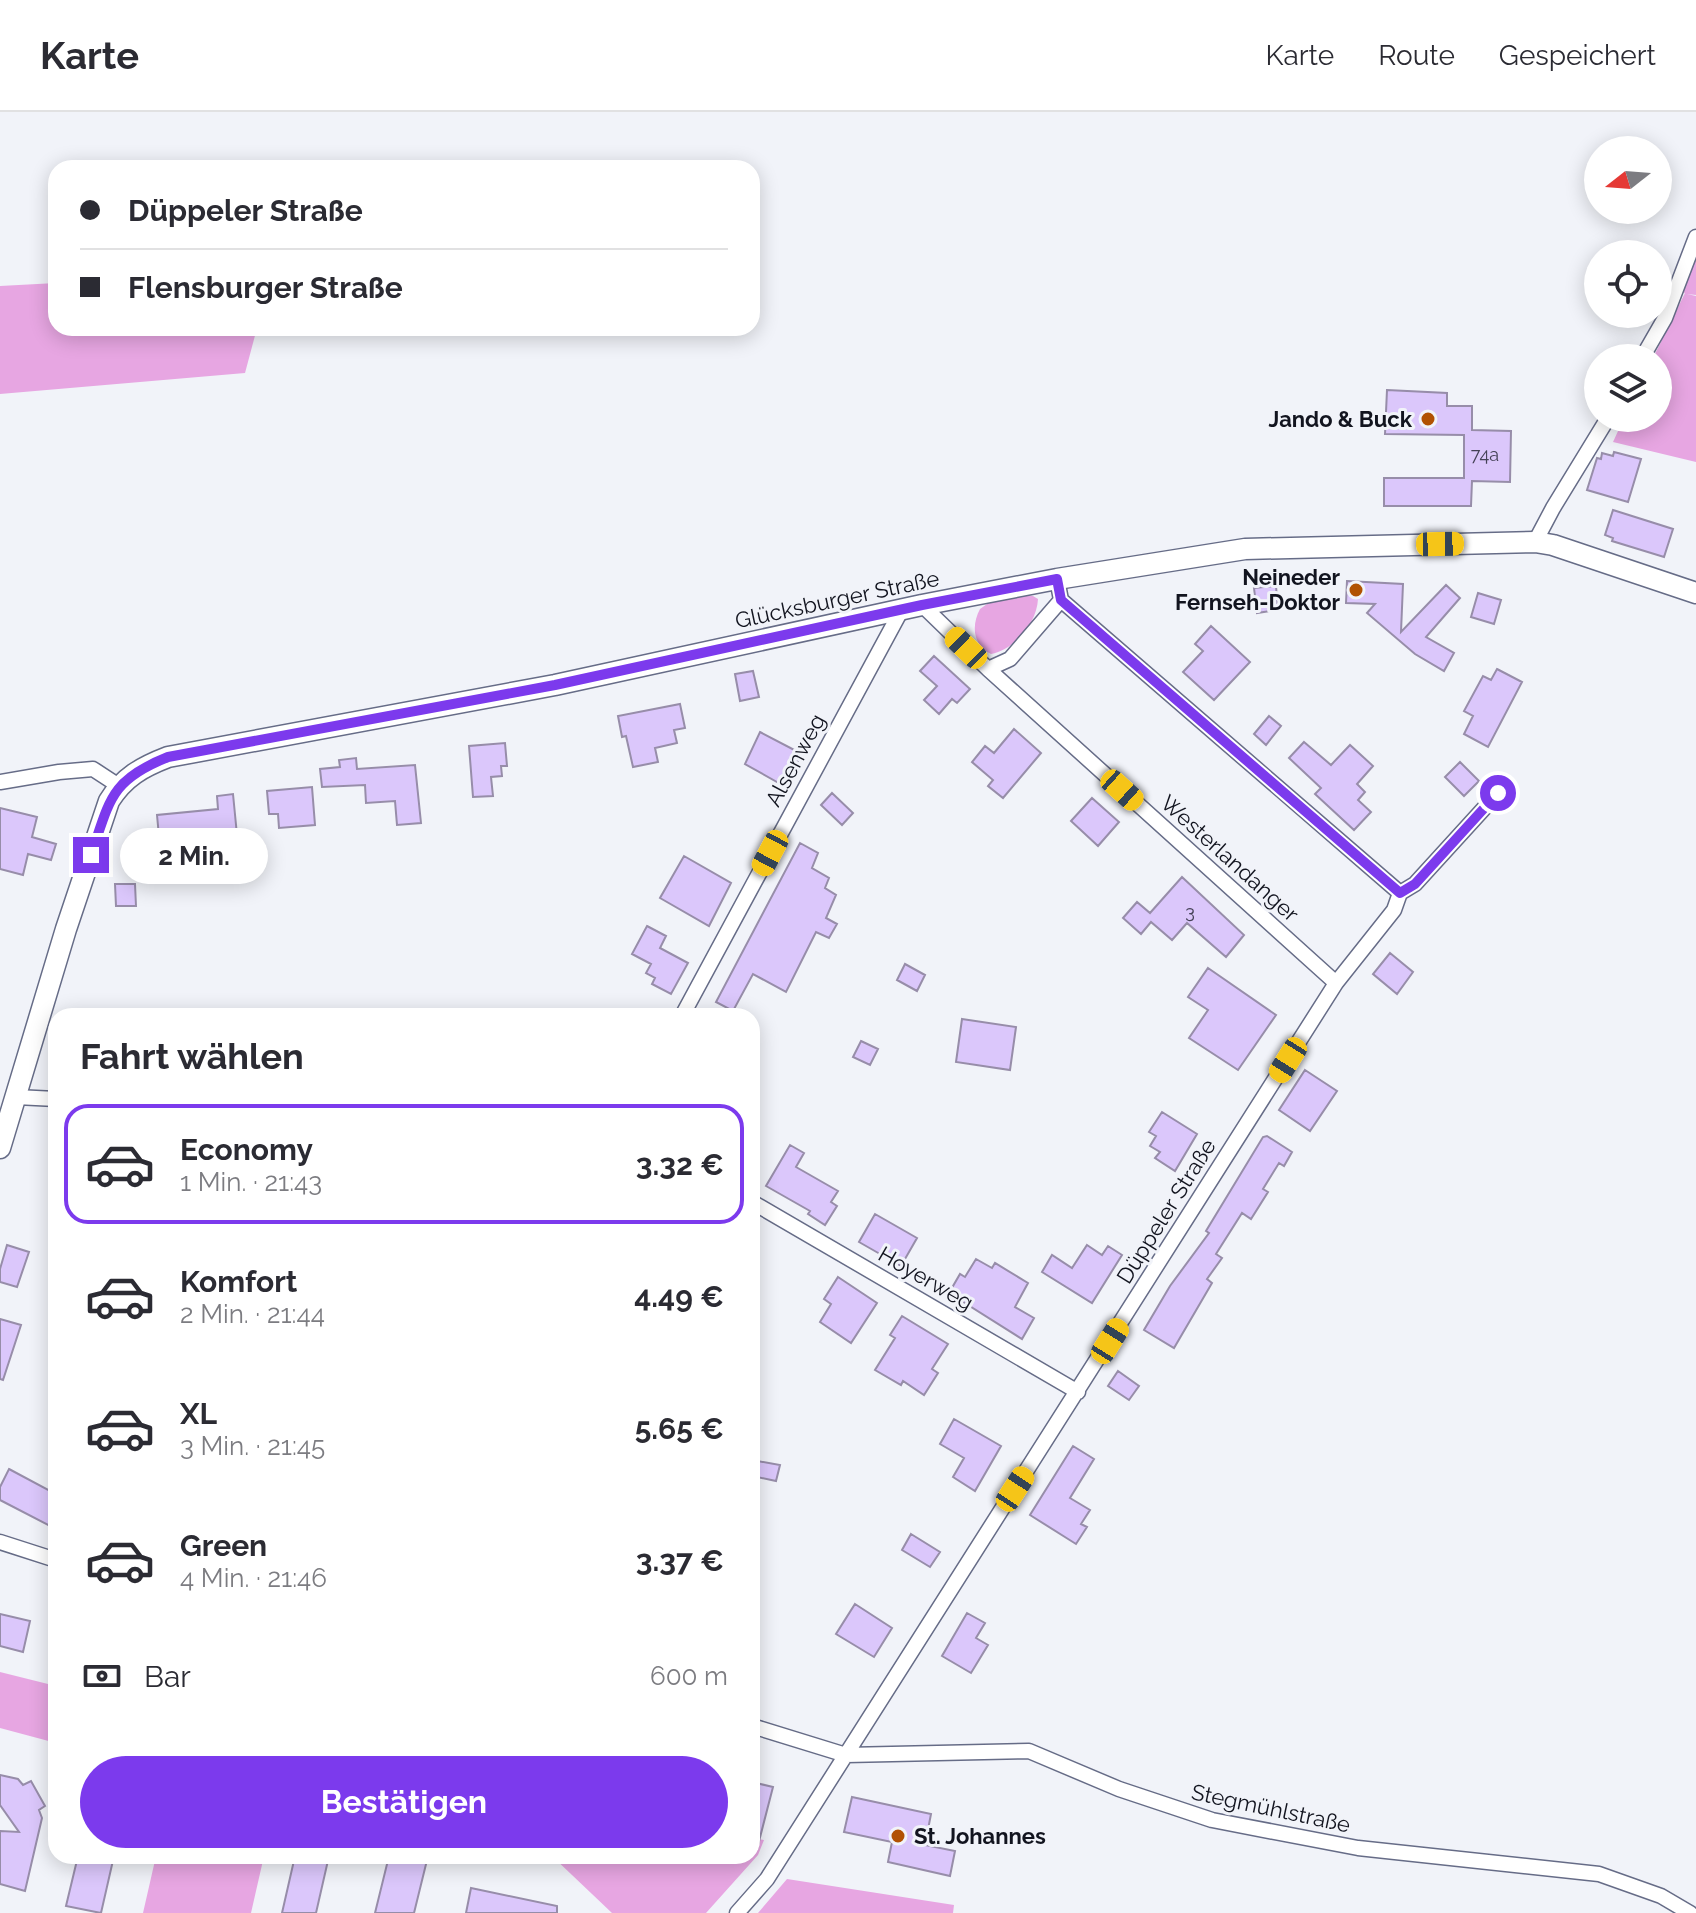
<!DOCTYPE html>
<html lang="de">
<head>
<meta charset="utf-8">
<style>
	:root { --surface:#fff; --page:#f2f2f3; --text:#2b2b33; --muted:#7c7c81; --line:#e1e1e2; --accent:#7c3aed }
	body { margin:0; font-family:Raleway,sans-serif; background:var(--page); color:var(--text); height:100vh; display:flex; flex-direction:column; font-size:30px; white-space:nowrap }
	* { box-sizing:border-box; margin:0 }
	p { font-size:26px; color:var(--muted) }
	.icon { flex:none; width:44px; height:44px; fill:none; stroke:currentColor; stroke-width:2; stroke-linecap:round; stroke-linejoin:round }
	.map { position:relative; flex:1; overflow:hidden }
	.drawer { position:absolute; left:48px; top:896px; width:712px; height:856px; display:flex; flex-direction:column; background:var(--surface); border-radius:24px; box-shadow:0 4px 20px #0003 }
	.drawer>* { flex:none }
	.banner { position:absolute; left:48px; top:48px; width:712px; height:176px; border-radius:24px; box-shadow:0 4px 20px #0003; display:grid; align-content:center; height:176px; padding:0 32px; background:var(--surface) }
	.needle { width:52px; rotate:253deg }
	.buttons { position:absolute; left:1584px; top:24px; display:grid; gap:16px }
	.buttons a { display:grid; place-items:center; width:88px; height:88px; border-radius:50%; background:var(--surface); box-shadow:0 4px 20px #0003; font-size:40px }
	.end { position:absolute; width:36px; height:36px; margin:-18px; border:10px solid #7c3aed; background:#fff; box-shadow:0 0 0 4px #fff }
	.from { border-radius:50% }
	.bubble { position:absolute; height:56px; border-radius:28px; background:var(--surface); box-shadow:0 4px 20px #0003; font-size:26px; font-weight:700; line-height:56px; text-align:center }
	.car { position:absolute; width:24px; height:48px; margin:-24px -12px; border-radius:10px; box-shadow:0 0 6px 2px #0007; background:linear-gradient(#f5c518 24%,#345 0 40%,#f5c518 0 76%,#345 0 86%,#f5c518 0) }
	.banner b { display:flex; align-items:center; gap:28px; height:76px; font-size:30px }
	.banner b+b { border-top:2px solid var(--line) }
	.banner i { width:20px; height:20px; background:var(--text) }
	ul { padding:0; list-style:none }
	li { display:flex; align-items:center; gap:24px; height:120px; margin:0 16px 12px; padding:0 16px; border:4px solid transparent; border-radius:24px }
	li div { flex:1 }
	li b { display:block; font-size:30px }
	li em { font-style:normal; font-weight:700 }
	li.current { border-color:var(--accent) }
	li>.icon { width:72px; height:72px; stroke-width:1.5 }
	h2 { padding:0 32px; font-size:36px; line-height:96px }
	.pay { display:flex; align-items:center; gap:20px; height:88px; padding:0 32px; font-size:30px }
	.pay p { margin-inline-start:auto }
	.cta { display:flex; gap:16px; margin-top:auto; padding:16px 32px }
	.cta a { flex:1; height:92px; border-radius:48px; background:var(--accent); color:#fff; font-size:32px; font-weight:700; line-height:92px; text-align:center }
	header { display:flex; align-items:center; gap:48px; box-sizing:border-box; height:112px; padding:0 40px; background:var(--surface); border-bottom:2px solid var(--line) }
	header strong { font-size:38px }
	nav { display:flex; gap:44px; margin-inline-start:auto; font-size:28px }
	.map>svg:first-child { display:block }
</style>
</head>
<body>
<header>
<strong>Karte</strong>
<nav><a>Karte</a><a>Route</a><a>Gespeichert</a></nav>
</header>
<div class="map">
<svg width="1696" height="1801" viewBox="0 0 1696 1801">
	<rect width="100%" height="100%" fill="#f1f3f9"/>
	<path fill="#e7a6e2" d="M 1696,142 L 1696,183 L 1687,182 L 1696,184 L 1696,350 L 1613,330 L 1624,306 L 1658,306 L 1658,246 L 1653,246 L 1685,181 L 1682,180 Z
		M 56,171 L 56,216 L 257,216 L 245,261 L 0,282 L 0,174 Z
		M 1022,483 L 1033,484 L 1038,487 C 1037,511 1014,538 991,542 C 973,533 971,514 980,497 L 990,490 Z
		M 0,1560 L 56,1574 L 56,1631 L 0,1616 Z
		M 752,1726 L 764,1728 L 758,1743 L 706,1801 L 612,1801 L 552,1744 L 752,1744 Z
		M 156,1744 L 264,1744 L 251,1801 L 143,1801 Z
		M 787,1767 L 954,1793 L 953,1801 L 758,1801 Z"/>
	<path fill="#dbc7fb" stroke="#978da9" stroke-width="2" d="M 1387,278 L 1447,281 L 1447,294 L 1472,294 L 1472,318 L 1511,319 L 1510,370 L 1472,369 L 1471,394 L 1384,394 L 1384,366 L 1464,366 L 1464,323 L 1385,322 Z
		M 1614,340 L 1641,347 L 1628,390 L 1587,378 L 1597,346 L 1601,347 L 1602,341 L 1613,344 Z
		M 1613,398 L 1673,417 L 1664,445 L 1612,429 L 1613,426 L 1605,423 Z
		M 1347,469 L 1403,472 L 1401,520 L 1446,473 L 1460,486 L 1426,525 L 1454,541 L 1444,559 L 1415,542 L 1367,501 L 1375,492 L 1346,491 Z
		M 1276,474 L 1278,498 L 1257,501 L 1254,476 Z
		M 1478,481 L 1501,488 L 1494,512 L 1471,505 Z
		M 1211,514 L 1250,550 L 1214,588 L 1183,560 L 1203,539 L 1195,532 Z
		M 934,544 L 970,577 L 957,591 L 952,587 L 939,602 L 924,588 L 937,574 L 920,559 Z
		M 1497,557 L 1522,570 L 1488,635 L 1464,622 L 1473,604 L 1464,599 L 1483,564 L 1491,568 Z
		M 753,559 L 759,585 L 740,589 L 735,562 Z
		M 680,592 L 685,616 L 674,618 L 677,631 L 655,636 L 658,650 L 633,655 L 626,624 L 622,625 L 618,604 Z
		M 1269,604 L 1281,614 L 1266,633 L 1254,622 Z
		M 1014,617 L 1041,641 L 1003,686 L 988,674 L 993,668 L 972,650 L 985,634 L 994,641 Z
		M 760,620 L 802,642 L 784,674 L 745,652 Z
		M 1304,630 L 1331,653 L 1350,633 L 1373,654 L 1357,672 L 1365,680 L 1358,688 L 1371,700 L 1354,718 L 1315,682 L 1321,676 L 1289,646 Z
		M 505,631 L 507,654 L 501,654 L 502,664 L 491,665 L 493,684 L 473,685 L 469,634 Z
		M 356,646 L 357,657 L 415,653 L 421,711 L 397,713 L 395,689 L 366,691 L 365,673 L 322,675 L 320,657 L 340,655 L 339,648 Z
		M 1460,650 L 1479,669 L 1464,684 L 1445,665 Z
		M 312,675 L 315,713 L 279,716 L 278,702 L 269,702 L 267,679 Z
		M 832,681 L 853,701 L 842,713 L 821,693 Z
		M 233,682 L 237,723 L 188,728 L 189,744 L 161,746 L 157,703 L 218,697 L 217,684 Z
		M 1092,686 L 1119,710 L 1098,734 L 1071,709 Z
		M 0,696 L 37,705 L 32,725 L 56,732 L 51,748 L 28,742 L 23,763 L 0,757 Z
		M 800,731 L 818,741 L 812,756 L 829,766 L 825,776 L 836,783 L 826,806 L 837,812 L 829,826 L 816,820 L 786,880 L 753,862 L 733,899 L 716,890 Z
		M 684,744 L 731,771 L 709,814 L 660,786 Z
		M 1182,765 L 1244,823 L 1226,845 L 1187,811 L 1172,828 L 1151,810 L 1141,822 L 1123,806 L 1137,790 L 1150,801 Z
		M 115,772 L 135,772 L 136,794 L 116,794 Z
		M 647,814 L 666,824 L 660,836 L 688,851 L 671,882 L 652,872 L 655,866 L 646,861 L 651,852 L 632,842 Z
		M 1390,841 L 1413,860 L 1397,882 L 1373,862 Z
		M 905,852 L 925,863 L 917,879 L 897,868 Z
		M 1208,856 L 1276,903 L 1238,958 L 1189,926 L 1208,898 L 1188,885 Z
		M 962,907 L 1016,915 L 1010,958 L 956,950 Z
		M 861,929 L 878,937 L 870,953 L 853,945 Z
		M 1305,958 L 1337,979 L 1310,1019 L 1279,998 Z
		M 1162,1000 L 1197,1022 L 1175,1059 L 1155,1046 L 1160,1040 L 1150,1034 L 1156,1024 L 1149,1020 Z
		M 1267,1024 L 1292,1040 L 1284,1054 L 1279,1051 L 1263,1077 L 1268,1080 L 1251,1107 L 1242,1101 L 1216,1142 L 1222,1146 L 1207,1167 L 1212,1171 L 1174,1236 L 1144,1218 L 1170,1174 L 1209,1121 L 1206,1119 L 1263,1025 Z
		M 790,1033 L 804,1041 L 796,1055 L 838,1079 L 831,1090 L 837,1094 L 825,1113 L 808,1102 L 810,1099 L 766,1074 Z
		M 875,1102 L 917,1126 L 901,1154 L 859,1130 Z
		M 7,1133 L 29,1140 L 17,1175 L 0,1170 L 0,1157 Z
		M 1087,1133 L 1102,1143 L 1108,1134 L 1122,1143 L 1092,1191 L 1042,1160 L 1052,1143 L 1072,1156 Z
		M 976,1147 L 992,1156 L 995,1151 L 1028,1171 L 1015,1195 L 1034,1206 L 1022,1227 L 949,1181 L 960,1162 L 965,1165 Z
		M 838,1165 L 877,1191 L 851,1231 L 820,1210 L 831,1192 L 824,1187 Z
		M 902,1204 L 948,1232 L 932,1257 L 938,1261 L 924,1283 L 903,1269 L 901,1273 L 875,1258 L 895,1226 L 890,1223 Z
		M 0,1207 L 21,1213 L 3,1268 L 0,1267 Z
		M 1118,1259 L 1139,1274 L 1129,1288 L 1108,1274 Z
		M 954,1307 L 1001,1334 L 975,1379 L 953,1365 L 964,1346 L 940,1332 Z
		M 1073,1334 L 1094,1347 L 1070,1386 L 1090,1398 L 1081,1412 L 1087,1415 L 1076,1432 L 1030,1403 Z
		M 752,1348 L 780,1353 L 776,1369 L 752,1364 Z
		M 9,1357 L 56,1382 L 56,1417 L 0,1388 L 0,1375 Z
		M 911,1422 L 940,1440 L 930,1455 L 902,1438 Z
		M 855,1492 L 892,1516 L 874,1545 L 836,1522 Z
		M 967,1501 L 985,1511 L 976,1526 L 988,1533 L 971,1561 L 942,1544 Z
		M 0,1502 L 30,1509 L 23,1540 L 0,1534 Z
		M 0,1663 L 18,1667 L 23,1673 L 31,1669 L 45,1694 L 39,1698 L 42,1706 L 25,1779 L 0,1772 L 0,1719 L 19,1720 L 0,1693 Z
		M 752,1670 L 773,1675 L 757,1737 L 752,1736 Z
		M 852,1685 L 931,1702 L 925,1733 L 955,1739 L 950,1764 L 888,1750 L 892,1730 L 844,1720 Z
		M 78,1744 L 114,1744 L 101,1801 L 66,1794 Z
		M 295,1744 L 329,1744 L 316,1801 L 282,1801 Z
		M 389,1744 L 428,1744 L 414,1801 L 375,1801 Z
		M 471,1776 L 557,1794 L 557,1801 L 466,1801 Z"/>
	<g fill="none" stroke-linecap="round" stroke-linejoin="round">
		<g stroke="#666c87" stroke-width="17">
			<path id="street" d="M 1642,246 L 1665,206 L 1696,125
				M 1535,430 L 1553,396 L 1608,306
				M 1057,467 L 1061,488 L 1400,781
				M 922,493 L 988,557 L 1336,871
				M 988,557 L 1010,547 L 1061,488
				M 0,670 L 59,660 L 93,657 L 119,674
				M 682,904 L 902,497
				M 16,985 L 56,987
				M 752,1090 L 1078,1280
				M 0,1430 L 56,1448
				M 752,1614 L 846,1643 L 1029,1639 L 1119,1677 L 1212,1708 L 1358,1736 L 1599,1762 L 1661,1784 L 1690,1801
				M 737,1801 L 767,1767 L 1336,871 L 1394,798 L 1400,781 L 1415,772 L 1498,681"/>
		</g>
		<g stroke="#666c87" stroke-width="23">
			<path id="secondary" d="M 0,1036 L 66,817 L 109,689 C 124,665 142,655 168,645 L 555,573 L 922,493 L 1057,467 L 1245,437 L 1535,430 L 1553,433 L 1696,481"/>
		</g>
		<use href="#street" stroke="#fff" stroke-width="14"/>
		<use href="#secondary" stroke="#fff" stroke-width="20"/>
	</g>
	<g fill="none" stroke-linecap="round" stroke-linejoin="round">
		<path stroke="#7c3aed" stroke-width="10" d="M 91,743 C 110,688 110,668 168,645 L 555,573 L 922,493 L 1057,467 L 1061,488 L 1400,781 L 1415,772 L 1498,681"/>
	</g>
	<g fill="#b15203" stroke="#f1f3f9" stroke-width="3">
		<circle cx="1428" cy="307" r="8"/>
		<circle cx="1356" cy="478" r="8"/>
		<circle cx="898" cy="1724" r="8"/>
	</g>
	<g text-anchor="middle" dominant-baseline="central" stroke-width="6" stroke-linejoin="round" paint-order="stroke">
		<g font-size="18" fill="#444156">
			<text x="1485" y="342">74a</text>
			<text x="1190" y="799">3</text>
		</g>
		<g font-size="22" font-weight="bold" fill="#12141f" stroke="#f1f3f9" text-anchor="end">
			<text x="1412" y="307">Jando &amp; Buck</text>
			<text x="1340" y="465">Neineder<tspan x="1340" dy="25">Fernseh-Doktor</tspan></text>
			<text x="914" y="1724" text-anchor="start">St. Johannes</text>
		</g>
		<g font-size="22" fill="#12141f" stroke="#f1f3f9">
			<text transform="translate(837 487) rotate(-12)">Glücksburger Straße</text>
			<text transform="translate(795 648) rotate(-62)">Alsenweg</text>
			<text transform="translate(1230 746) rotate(42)">Westerlandanger</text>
			<text transform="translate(1166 1099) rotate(-58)">Düppeler Straße</text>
			<text transform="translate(926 1166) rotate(30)">Hoyerweg</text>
			<text transform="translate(1271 1696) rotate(12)">Stegmühlstraße</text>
		</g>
	</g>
</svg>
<div class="buttons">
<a><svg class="needle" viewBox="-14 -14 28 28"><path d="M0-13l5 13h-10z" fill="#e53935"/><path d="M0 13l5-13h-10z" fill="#7c7c81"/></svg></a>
<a><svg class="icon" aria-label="locate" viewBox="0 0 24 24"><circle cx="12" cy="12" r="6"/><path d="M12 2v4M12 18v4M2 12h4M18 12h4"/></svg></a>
<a><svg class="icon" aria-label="layers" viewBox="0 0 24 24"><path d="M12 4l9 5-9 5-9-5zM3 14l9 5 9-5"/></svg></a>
</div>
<i class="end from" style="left:1498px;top:681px"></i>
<i class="end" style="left:91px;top:743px"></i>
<div class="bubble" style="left:120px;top:716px;width:148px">2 Min.</div>
<i class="car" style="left:1440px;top:432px;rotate:89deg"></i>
<i class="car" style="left:966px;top:536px;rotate:314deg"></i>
<i class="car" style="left:1122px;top:678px;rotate:132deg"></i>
<i class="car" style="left:770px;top:741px;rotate:208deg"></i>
<i class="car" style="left:1288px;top:948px;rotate:212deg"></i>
<i class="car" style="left:1110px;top:1229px;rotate:32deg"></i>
<i class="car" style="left:1015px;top:1377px;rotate:33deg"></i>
<div class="banner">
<b><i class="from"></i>Düppeler Straße</b>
<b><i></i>Flensburger Straße</b>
</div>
<section class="drawer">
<h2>Fahrt wählen</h2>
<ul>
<li class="current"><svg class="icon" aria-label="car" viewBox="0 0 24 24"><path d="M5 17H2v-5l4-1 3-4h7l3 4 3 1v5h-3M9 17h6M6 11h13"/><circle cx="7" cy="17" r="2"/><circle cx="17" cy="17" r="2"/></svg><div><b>Economy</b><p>1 Min. · 21:43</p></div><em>3.32 €</em></li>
<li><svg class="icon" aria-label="car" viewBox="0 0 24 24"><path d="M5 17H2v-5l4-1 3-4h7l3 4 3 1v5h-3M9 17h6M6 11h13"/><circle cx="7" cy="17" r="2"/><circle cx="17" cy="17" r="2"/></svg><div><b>Komfort</b><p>2 Min. · 21:44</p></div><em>4.49 €</em></li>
<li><svg class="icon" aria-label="car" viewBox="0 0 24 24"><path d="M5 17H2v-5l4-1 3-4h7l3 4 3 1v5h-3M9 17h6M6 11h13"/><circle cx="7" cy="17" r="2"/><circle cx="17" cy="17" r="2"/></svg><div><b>XL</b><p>3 Min. · 21:45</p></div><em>5.65 €</em></li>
<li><svg class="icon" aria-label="car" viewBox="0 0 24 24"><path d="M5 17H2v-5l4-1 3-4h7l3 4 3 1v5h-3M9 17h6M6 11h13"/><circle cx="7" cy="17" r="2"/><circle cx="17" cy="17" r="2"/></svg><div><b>Green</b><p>4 Min. · 21:46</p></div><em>3.37 €</em></li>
</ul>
<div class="pay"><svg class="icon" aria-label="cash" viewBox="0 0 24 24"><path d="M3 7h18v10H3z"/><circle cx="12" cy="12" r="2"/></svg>Bar<p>600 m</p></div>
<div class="cta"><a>Bestätigen</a></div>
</section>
</div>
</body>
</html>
